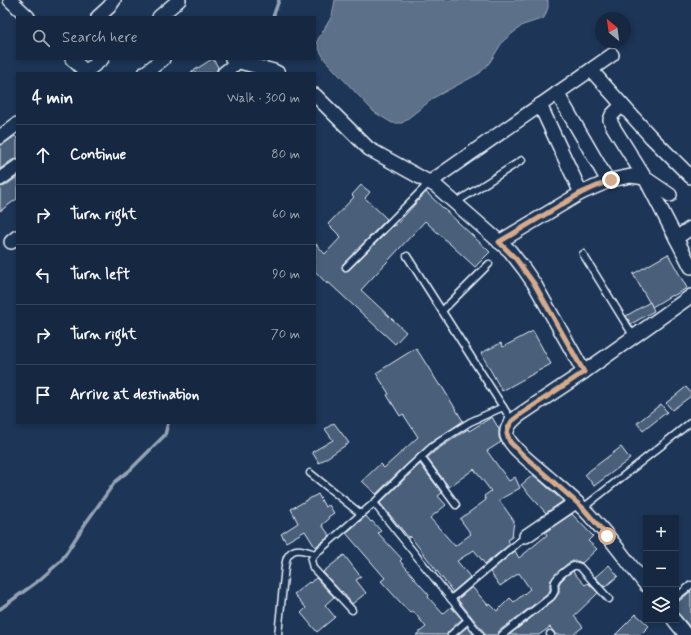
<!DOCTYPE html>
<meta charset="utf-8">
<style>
body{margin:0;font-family:Mynerve,sans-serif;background:#1f3048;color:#f1f3f6}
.controls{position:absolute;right:12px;bottom:12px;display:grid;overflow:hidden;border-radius:0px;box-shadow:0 2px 6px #0003}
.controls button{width:36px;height:36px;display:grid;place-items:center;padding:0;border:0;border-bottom:1px solid #35445a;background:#162841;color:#f1f3f6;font:20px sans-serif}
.compass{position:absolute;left:595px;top:12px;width:36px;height:36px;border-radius:50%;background:#162841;box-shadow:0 2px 6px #0003;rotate:331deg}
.stop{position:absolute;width:12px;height:12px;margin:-9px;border:3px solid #d6ab8b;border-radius:50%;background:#fff}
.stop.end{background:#d6ab8b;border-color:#fff;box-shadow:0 1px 4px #0008}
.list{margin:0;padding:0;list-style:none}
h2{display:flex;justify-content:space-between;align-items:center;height:52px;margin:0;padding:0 16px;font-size:17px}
h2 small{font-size:13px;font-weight:400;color:#9ea6b1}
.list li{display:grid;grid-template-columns:26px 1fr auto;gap:12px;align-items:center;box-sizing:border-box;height:60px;padding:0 16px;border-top:1px solid #35445a}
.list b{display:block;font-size:15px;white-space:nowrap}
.list em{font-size:13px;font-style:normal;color:#9ea6b1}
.icon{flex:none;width:22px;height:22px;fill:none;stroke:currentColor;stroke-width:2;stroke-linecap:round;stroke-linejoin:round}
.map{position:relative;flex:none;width:691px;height:635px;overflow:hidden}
.search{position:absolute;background:#162841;box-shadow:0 2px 6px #0003;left:16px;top:16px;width:300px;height:44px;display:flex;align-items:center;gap:10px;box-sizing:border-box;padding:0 14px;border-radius:0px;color:#9ea6b1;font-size:15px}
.panel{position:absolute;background:#162841;box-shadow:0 2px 6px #0003;left:16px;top:72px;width:300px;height:352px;border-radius:0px}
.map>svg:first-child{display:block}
.water{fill:#5d7089;stroke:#95a4b5}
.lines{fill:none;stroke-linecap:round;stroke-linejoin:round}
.stream{stroke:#95a4b5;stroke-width:3.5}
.building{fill:#495e7a;stroke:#e8f1f8}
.lane-casing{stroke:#e8f1f8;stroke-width:9}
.street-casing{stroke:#e8f1f8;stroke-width:16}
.lane{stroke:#1d3557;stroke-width:6}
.street{stroke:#1d3557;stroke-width:13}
.route{stroke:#d6ab8b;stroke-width:5}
</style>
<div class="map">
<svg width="691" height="635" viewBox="0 0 691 635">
<rect width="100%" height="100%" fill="#1d3557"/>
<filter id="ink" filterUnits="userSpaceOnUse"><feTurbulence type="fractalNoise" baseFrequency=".025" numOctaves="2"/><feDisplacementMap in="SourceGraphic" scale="8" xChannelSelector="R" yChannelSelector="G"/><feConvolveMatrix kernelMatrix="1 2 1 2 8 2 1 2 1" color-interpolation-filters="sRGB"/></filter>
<g filter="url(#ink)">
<polygon class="water" points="335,0 548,0 548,8 544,18 523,25 503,41 490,62 480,73 435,97 402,123 392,123 374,112 325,60 320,51 317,41 332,16"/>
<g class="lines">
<g class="stream">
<polyline points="273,17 279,0"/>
<polyline points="0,609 38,581 61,561 85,524 115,482 130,470 165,435 168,423"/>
</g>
</g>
<g class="building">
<polygon points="212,59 213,59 218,67 216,73 190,73"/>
<polygon points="15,136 17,138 17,159 12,160 0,169 0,145 5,143"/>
<polygon points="17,177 17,199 0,211 0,187 5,186"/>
<polygon points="361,185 370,192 365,198 387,219 343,264 342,268 344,271 349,270 394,225 395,226 426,192 490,252 475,267 425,221 361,290 406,332 395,344 328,282 327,284 315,271 315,243 325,254 341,237 328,224 354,197 352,195"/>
<polygon points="668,254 687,288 673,296 672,295 652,307 633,274"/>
<polygon points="650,302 654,311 631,324 626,316"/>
<polygon points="533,331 551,364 502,391 481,353 501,343 503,347"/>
<polygon points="416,348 440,386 441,385 463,421 429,444 404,467 376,494 362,481 380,464 384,468 418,437 403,414 400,416 387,395 389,394 376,373"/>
<polygon points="686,387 691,393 691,396 672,410 666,403"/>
<polygon points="661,404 667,412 643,431 637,423"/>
<polygon points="492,417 499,429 499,437 501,442 487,451 509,481 515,477 520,488 499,500 514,521 512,537 508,540 510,544 485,564 474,550 457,561 470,577 453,592 410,536 409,538 380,503 420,464 442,493 438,496 446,505 430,518 455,546 471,534 460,519 486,500 484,496 491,491 474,469 449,487 427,458 435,451 468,429 469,431"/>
<polygon points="334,423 349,443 319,463 312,452 333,440 325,429"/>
<polygon points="621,447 630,459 594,486 585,474"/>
<polygon points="533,475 538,479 563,501 546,513 521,485"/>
<polygon points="318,494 325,507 329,505 334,513 328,517 329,519 322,525 330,536 315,547 305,531 286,542 281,534 298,523 291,509"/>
<polygon points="572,514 593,536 588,541 597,549 582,563 577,561 573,561 567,564 559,571 551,580 550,584 550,590 548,594 499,631 498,635 484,635 484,632 458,600 458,599 472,587 488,605 490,604 497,611 510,598 514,602 530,589 519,573 500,586 490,572 515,551 519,558 547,535 545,532"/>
<polygon points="366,516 371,522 372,521 381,531 378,533 402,559 400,561 414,577 413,577 429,595 428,597 443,614 451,607 462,619 448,632 447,635 416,635 426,627 413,611 410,613 390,591 381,581 385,578 346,533"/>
<polygon points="344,555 361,577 356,580 366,593 352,604 342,591 341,592 323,572"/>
<polygon points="609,565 618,576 605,587 595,577"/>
<polygon points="575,570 573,572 585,585 588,583 598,593 574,616 583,627 572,635 556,635 550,627 539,635 509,635 554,600 559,593 559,584 561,581 567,575"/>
<polygon points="316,578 334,597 325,605 335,617 317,632 301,613 306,608 294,594 309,582 310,583"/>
<polygon points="691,591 691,628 676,611 676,602 679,601"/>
<polygon points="636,614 649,626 640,635 615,635"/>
<polygon points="467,627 474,635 458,635"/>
</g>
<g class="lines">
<defs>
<g id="lane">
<polyline points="455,203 522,160"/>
<polyline points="583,254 634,337"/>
<polyline points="407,256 503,407"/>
<polyline points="346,267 430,182"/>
<polyline points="442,311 489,264"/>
<polyline points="421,457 456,505"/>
<polyline points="310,473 361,514"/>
<polyline points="374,503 480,635"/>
<polyline points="583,508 691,422"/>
<polyline points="676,597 691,585"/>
<polyline points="451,599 526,536"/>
<polyline points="352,610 313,568 311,560 315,554 374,503 407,470 432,447 451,434 470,422 503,407 512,421"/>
<polyline points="550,634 551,635"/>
<path d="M278,635L285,566C286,563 286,558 288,556C294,545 306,551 315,554"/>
<polyline points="451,635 468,620"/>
<path d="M502,635L551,597C559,588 551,586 556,580C558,576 570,567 574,566C576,565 577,566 580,567L609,599"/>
</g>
<g id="street">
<polyline points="10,0 28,17"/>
<polyline points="98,17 109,7 114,0"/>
<polyline points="159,17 179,0"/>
<polyline points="72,59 86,72"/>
<polyline points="232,59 243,63 274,71 278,73"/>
<polyline points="591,70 650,136 691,177"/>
<polyline points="84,73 102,59"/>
<polyline points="145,73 163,59"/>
<polyline points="224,73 239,61"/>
<polyline points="557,93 608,181"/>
<polyline points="315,95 369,149 436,186 510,251 524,269 535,285 584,372"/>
<polyline points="540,105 581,193"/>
<polyline points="622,105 612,115 610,120 612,125 645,178 691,267"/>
<polyline points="0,137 17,124"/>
<polyline points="0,179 17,167"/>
<polyline points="430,182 612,55"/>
<polyline points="676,238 691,228"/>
<polyline points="11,242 17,237"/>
<polyline points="499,242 581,193 611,180 631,176 645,178 670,195"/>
<polyline points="526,536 570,506 575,501"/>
<path d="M646,585C628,563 612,539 592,518C579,503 563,490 548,477C538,468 511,448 507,436C505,426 514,419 521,414L584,372L691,296"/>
<polyline points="674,620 686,635"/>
</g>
</defs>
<use href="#lane" class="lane-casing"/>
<use href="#street" class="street-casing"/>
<use href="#lane" class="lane"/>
<use href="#street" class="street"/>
</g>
</g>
<g class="lines" filter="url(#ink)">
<polyline class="route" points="607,536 583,508 523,455 510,442 507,434 508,428 512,421 521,414 584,372 535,285 516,259 499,242 581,193 611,180"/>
</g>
</svg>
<div class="controls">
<button>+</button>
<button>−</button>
<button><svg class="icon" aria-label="layers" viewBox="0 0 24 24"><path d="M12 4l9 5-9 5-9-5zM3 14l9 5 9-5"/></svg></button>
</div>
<svg class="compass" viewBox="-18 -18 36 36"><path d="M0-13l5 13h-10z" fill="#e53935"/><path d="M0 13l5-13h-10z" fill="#9ea6b1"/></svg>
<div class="stop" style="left:607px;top:536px"></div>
<div class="stop end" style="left:611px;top:180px"></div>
<div class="search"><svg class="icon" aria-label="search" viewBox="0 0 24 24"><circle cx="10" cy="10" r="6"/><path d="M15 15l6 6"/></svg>Search here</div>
<section class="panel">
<h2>4 min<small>Walk · 300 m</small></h2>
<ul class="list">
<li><svg class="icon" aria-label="ahead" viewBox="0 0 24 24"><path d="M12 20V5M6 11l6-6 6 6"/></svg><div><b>Continue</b></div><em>80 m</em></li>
<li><svg class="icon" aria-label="right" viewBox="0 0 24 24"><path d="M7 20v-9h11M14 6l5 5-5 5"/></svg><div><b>Turn right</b></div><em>60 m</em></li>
<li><svg class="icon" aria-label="left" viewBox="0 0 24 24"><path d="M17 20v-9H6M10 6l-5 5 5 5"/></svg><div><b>Turn left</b></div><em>90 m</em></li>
<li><svg class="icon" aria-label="right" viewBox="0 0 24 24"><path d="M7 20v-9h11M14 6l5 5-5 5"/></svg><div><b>Turn right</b></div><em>70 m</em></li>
<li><svg class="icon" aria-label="arrive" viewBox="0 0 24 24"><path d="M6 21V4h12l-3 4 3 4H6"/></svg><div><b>Arrive at destination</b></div></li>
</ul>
</section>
</div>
